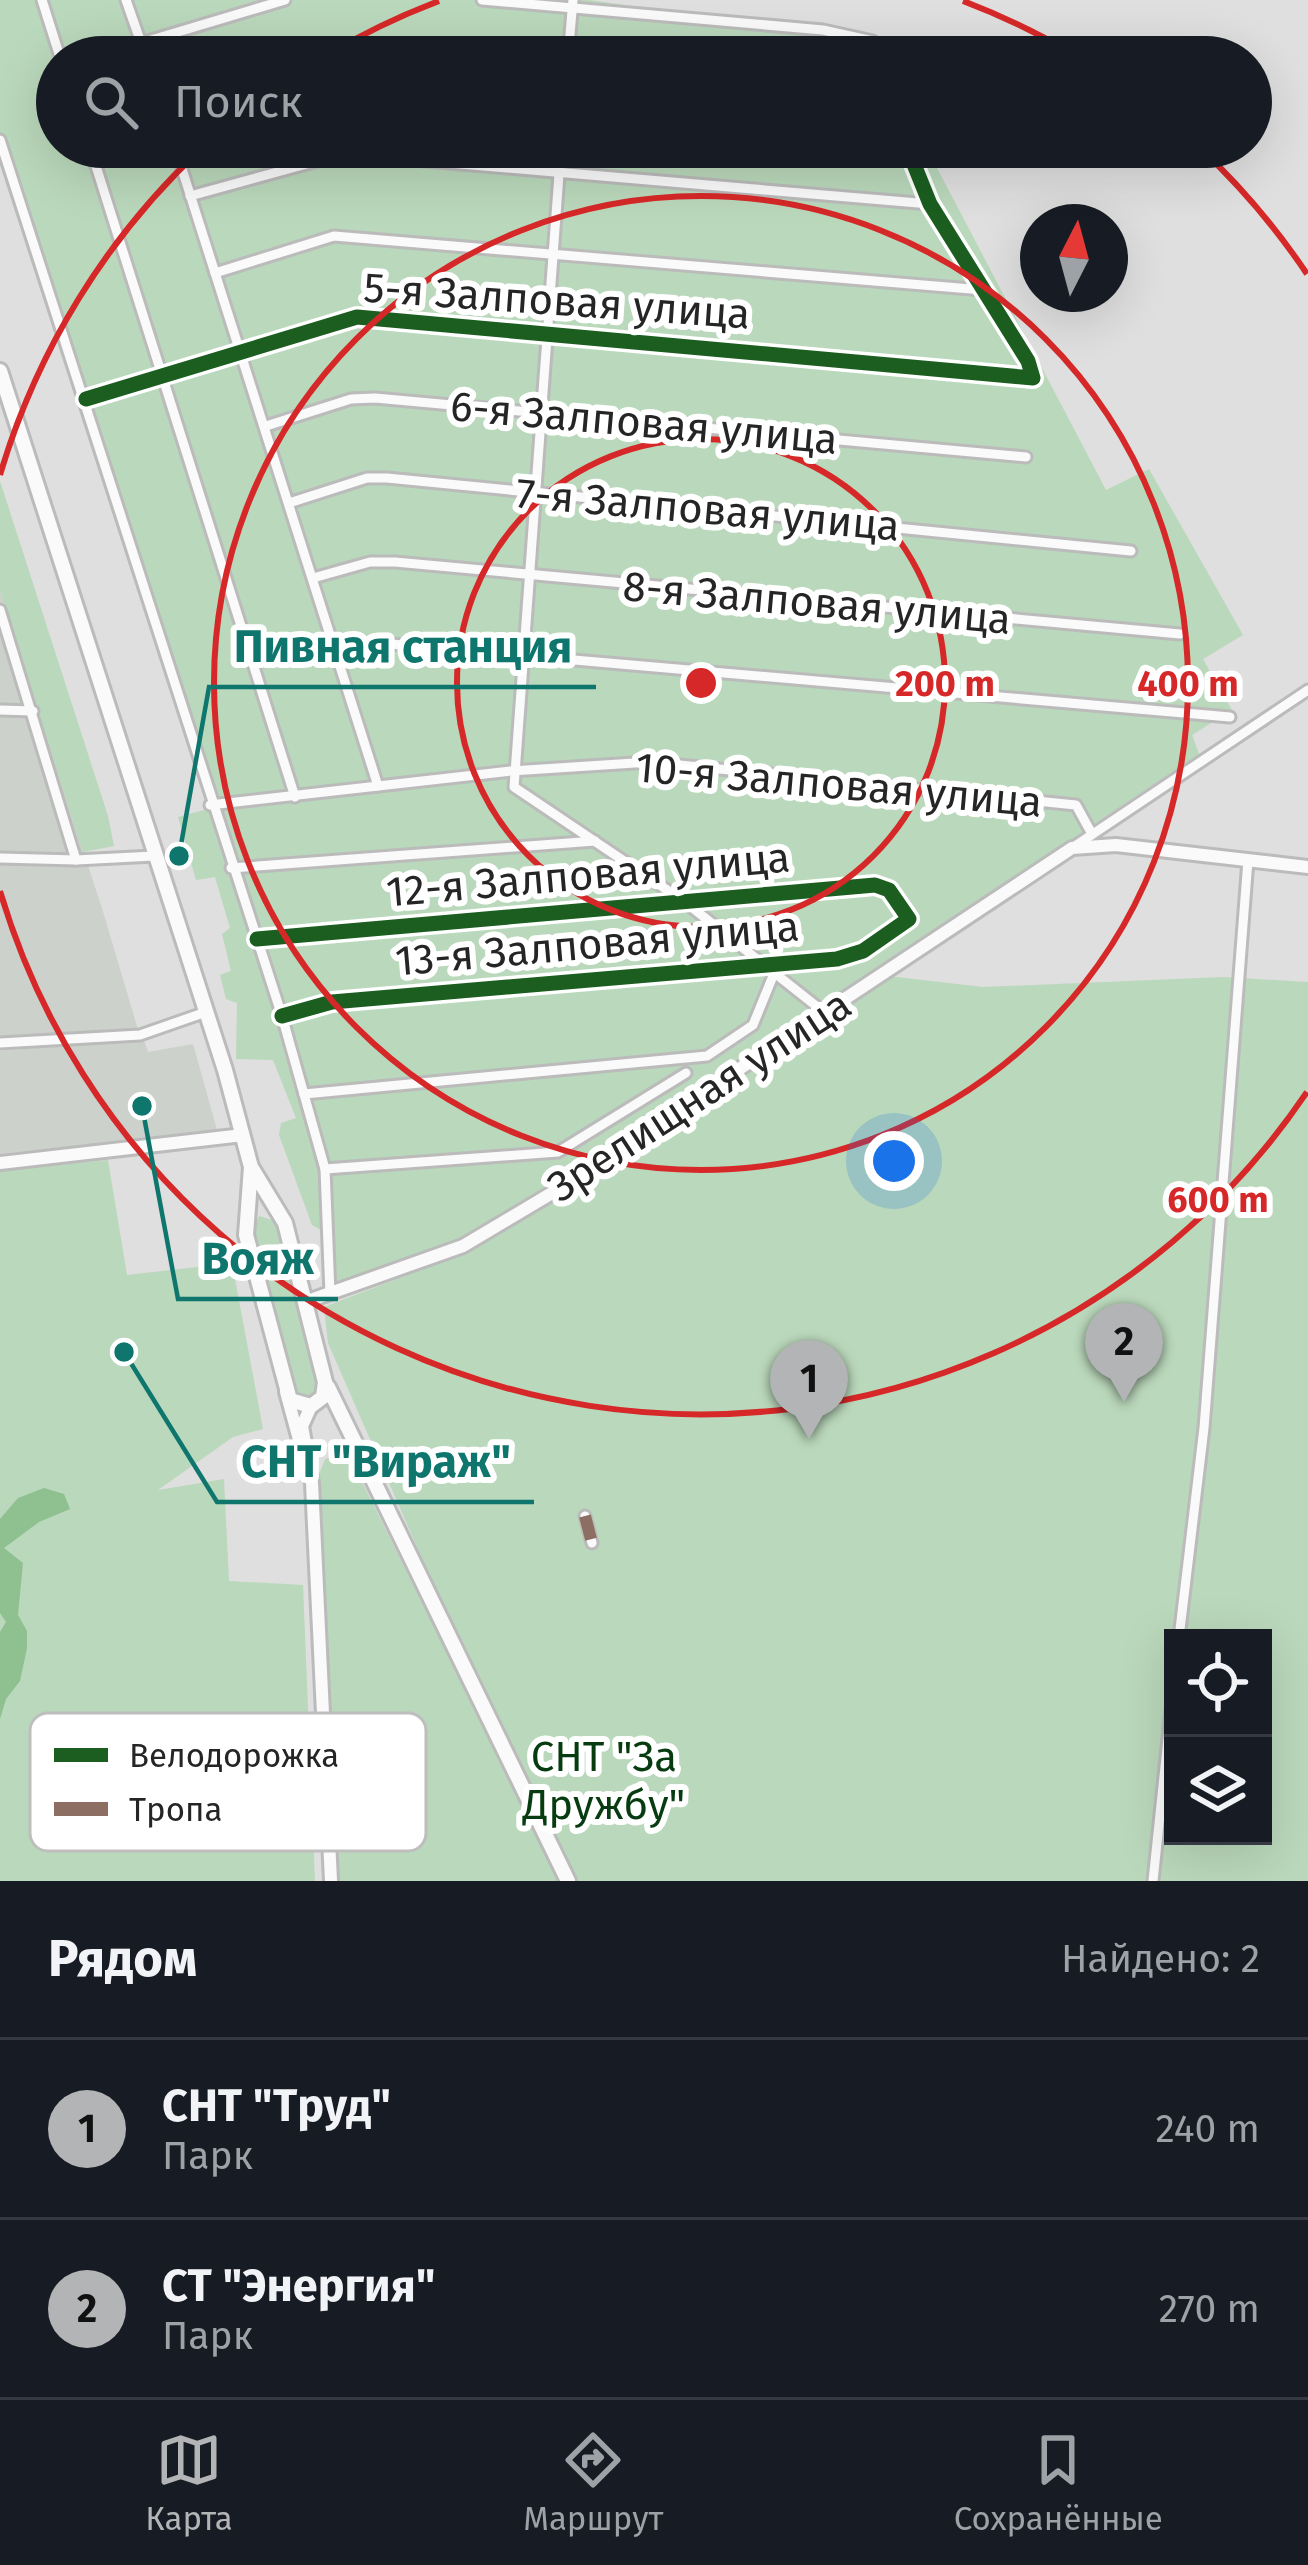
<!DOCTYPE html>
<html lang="ru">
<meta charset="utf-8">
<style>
body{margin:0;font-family:"Fira Sans",sans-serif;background:#20242c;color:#f1f3f6}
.controls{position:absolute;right:36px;bottom:36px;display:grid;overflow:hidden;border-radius:0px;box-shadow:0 12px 48px #0002}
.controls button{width:108px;height:108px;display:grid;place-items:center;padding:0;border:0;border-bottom:3px solid #363941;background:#171b24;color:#f1f3f6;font:60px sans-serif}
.compass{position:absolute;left:1020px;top:204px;width:108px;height:108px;border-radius:50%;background:#171b24;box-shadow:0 12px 48px #0002;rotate:6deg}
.you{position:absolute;left:894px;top:1161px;width:42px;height:42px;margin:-30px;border:9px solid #fff;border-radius:50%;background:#1a73e8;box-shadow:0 0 0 18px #1a73e833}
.badge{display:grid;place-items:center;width:78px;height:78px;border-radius:50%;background:#b2b4b5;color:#111;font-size:39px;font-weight:700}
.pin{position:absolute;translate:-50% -99px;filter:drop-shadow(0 3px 6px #0008)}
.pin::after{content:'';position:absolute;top:63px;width:42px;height:36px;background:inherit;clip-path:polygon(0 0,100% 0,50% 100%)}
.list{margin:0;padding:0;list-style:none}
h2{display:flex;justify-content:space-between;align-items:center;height:156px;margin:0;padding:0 48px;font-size:51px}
h2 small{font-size:39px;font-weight:400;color:#9ea1a6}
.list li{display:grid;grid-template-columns:78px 1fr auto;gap:36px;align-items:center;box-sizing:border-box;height:180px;padding:0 48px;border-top:3px solid #363941}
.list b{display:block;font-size:45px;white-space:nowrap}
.list p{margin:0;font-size:39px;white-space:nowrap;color:#9ea1a6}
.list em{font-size:39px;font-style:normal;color:#9ea1a6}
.icon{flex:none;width:66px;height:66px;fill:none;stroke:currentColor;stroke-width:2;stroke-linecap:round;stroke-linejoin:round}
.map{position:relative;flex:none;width:1308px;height:1881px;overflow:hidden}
.search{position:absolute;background:#171b24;box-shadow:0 12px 48px #0002;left:36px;right:36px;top:36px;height:132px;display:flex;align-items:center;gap:30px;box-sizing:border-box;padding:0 42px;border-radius:66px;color:#9ea1a6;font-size:45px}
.sheet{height:516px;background:#171b24}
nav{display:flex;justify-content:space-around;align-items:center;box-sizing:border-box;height:168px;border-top:3px solid #363941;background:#171b24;font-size:33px;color:#9ea1a6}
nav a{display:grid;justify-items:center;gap:6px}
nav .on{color:#b2b4b5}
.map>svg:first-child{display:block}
.built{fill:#ccd1cc}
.green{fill:#bad8bb;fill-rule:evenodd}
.water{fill:#8ec090}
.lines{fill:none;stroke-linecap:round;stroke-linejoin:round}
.street-casing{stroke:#babbba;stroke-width:15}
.secondary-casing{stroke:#babbba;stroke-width:18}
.primary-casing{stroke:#babbba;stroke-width:20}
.street{stroke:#fafafa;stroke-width:9}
.secondary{stroke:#fafafa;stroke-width:12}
.primary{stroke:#fafafa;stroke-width:14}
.quiet{stroke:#8d6e63;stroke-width:12;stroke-dasharray:24 12;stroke-linecap:butt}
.cycleway-casing{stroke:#fff;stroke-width:22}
.cycleway{stroke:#1b5e20;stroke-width:15}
.ring{fill:none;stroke:#d62828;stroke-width:6}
.labels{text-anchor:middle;stroke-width:12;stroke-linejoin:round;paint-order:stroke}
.street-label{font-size:42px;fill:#242524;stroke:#fff}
.park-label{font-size:42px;fill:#063c10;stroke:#fff}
.key{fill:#fff;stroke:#bdbebd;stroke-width:3}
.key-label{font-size:33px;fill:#242524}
.centre{fill:#d62828;stroke:#fff;stroke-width:6}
.ring-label{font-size:36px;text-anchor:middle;font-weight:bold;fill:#d62828;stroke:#fff;stroke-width:12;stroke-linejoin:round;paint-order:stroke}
.leader{fill:none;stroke:#0f766e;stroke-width:4.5}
.callout-dot{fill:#0f766e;stroke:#fff;stroke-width:4.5}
.callout-label{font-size:45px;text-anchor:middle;font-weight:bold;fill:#0f766e;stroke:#fff;stroke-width:12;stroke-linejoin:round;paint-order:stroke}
</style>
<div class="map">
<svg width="1308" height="1881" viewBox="0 0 1308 1881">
<rect width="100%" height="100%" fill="#dedfde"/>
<g class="built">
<polygon points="0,591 104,915 139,1033 0,1042"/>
<polygon points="144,1040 148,1052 193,1044 217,1130 0,1154 0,1051"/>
</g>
<g class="green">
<polygon points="0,0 590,0 871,41 879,57 57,57 57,147 926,147 1106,490 1149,469 1243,635 1203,659 1232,710 1192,735 1199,754 571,1176 450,1249 328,1291 324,1224 323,1231 312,1225 279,1135 281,1123 296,1118 273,1060 236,1059 237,1003 226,999 220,975 231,971 222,934 230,928 215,877 196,880 178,817 208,809 0,165"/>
<polygon points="0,481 108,816 114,846 83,852 0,591"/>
<path d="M888,976L983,987L1223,977L1308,982V1881H574L458,1641L328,1343L324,1307L451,1258L496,1234ZM1173,1638H1263V1836H1173Z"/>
<polygon points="108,1160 127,1275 232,1263 263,1429 233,1437 158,1490 224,1479 229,1581 303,1585 315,1881 0,1881 0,1171"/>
<polygon points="259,1216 279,1222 321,1384 312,1400 295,1398 251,1233"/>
<polygon points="347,1452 561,1881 332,1881 318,1477 325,1459"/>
</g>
<polygon class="water" points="44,1488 64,1494 70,1509 39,1522 4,1548 23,1563 18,1615 27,1631 27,1648 20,1681 6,1699 0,1719 0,1632 6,1622 0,1613 0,1519 18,1498"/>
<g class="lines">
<defs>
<g id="street">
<polyline points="42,0 60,57"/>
<polyline points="126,0 146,57"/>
<polyline points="482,0 823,30 873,41 881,57"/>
<polyline points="141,43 285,0"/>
<polyline points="568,57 573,0"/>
<polyline points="0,140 282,1016 325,1169 330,1294"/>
<polyline points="90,147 295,797"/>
<polyline points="175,147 378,786"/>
<polyline points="561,147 514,787 685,902 825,1013"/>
<polyline points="190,196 343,154 930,204"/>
<polyline points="215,273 334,236 983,290"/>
<polyline points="86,399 357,317 1033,378 1028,361 930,204 907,147"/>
<polyline points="266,426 351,399 375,398 1026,457"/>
<polyline points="289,503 367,478 387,478 1131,551"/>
<polyline points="313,578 370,562 395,562 1180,634"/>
<polyline points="0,610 76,860 154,856"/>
<polyline points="337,656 391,644 1230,717"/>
<polyline points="0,710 33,711"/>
<polyline points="210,805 511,771 650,762 1076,805 1092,834"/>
<polyline points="1072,848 1308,690"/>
<polyline points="0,858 76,860"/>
<polyline points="231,868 595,841"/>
<polyline points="257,939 875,885 889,890 909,919 863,951 837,959 332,1002 282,1016"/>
<polyline points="0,1043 140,1035 206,1012"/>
<polyline points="304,1094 707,1056 753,1025 775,971"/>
<polyline points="325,1169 558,1152 686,1073"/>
<polyline points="585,1516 592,1543"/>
<polyline points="1179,1638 1204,1428 1248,860"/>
<polyline points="1153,1881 1173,1691"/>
</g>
<g id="secondary">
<polyline points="0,1163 243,1135"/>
<polyline points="305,1302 463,1246 557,1190 1072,848 1116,845 1308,867"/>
<polyline points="286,1392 301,1447"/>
<polyline points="311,1406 302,1426 312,1483 331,1881"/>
</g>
<g id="primary">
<polyline points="0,371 225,1070 251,1167 285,1223 325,1382 323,1397 311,1406 290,1400 246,1235 251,1167"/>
<polyline points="328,1387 568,1881"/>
</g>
</defs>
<use href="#street" class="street-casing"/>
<use href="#secondary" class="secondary-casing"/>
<use href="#primary" class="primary-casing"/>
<use href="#street" class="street"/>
<use href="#secondary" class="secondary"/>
<use href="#primary" class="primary"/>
<polyline class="quiet" points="585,1516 592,1543"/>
<defs>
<g id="cycleway">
<polyline points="86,399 357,317 1033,378 1028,361 930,204 907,147"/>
<polyline points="257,939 875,885 889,890 909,919 863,951 837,959 332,1002 282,1016"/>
</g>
</defs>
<use href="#cycleway" class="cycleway-casing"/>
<use href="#cycleway" class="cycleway"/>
</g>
<g class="ring">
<circle cx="701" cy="683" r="244"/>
<circle cx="701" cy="683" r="487"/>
<path d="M1307 1092A731 731 0 0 1 0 891M0 475A731 731 0 0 1 202 148M325 56A731 731 0 0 1 439 1M963 1A731 731 0 0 1 1077 56M1200 148A731 731 0 0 1 1307 274"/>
</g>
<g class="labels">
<g class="street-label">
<text transform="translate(557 300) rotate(4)" y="15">5-я Залповая улица</text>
<text transform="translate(644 422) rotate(5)" y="15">6-я Залповая улица</text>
<text transform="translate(708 509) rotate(5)" y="15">7-я Залповая улица</text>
<text transform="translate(817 602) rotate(5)" y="15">8-я Залповая улица</text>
<text transform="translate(839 784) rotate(5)" y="15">10-я Залповая улица</text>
<text transform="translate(588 874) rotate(-5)" y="15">12-я Залповая улица</text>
<text transform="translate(597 943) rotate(-5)" y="15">13-я Залповая улица</text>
<text transform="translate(699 1095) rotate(-33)" y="15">Зрелищная улица</text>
</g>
<g class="park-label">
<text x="604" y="1771">СНТ "За<tspan x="604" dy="48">Дружбу"</tspan></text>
</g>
</g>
<rect x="30" y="1713" width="396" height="138" rx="18" class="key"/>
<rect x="54" y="1748" width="54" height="14" fill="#1b5e20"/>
<rect x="54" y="1802" width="54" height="14" fill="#8d6e63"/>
<g class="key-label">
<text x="129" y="1767">Велодорожка</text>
<text x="129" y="1821">Тропа</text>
</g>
<circle cx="701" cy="683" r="18" class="centre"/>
<g class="ring-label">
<text x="945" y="696">200 m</text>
<text x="1188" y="696">400 m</text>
<text x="1218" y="1212">600 m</text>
</g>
<path class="leader" d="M179 856L209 687H596M142 1106L178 1299H338M124 1352L217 1502H534"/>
<g class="callout-dot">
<circle cx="179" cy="856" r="12"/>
<circle cx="142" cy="1106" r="12"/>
<circle cx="124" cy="1352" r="12"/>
</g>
<g class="callout-label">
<text x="403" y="662">Пивная станция</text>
<text x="258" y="1274">Вояж</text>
<text x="376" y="1477">СНТ "Вираж"</text>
</g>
</svg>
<div class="controls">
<button><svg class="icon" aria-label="locate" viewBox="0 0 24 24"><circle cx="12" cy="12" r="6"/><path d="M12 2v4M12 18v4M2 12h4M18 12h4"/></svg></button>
<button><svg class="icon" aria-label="layers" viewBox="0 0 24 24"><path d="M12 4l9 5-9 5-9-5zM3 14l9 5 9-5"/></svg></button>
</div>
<svg class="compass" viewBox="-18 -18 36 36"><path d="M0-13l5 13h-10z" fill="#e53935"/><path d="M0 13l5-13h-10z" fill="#9ea1a6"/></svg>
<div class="you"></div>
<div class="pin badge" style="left:809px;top:1439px">1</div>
<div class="pin badge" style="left:1124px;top:1402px">2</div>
<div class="search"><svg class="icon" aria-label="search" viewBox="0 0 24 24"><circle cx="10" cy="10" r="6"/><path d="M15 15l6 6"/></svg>Поиск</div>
</div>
<section class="sheet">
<h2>Рядом<small>Найдено: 2</small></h2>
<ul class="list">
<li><span class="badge">1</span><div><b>СНТ &quot;Труд&quot;</b><p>Парк</p></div><em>240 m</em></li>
<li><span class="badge">2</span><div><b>СТ &quot;Энергия&quot;</b><p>Парк</p></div><em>270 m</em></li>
</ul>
</section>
<nav>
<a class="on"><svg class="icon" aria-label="map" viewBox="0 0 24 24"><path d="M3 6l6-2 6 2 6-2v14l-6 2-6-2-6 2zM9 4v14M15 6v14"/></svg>Карта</a>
<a><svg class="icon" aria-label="directions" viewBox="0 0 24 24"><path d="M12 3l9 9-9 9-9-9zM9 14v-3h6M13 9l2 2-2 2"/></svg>Маршрут</a>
<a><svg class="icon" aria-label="saved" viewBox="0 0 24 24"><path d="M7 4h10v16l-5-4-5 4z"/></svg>Сохранённые</a>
</nav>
